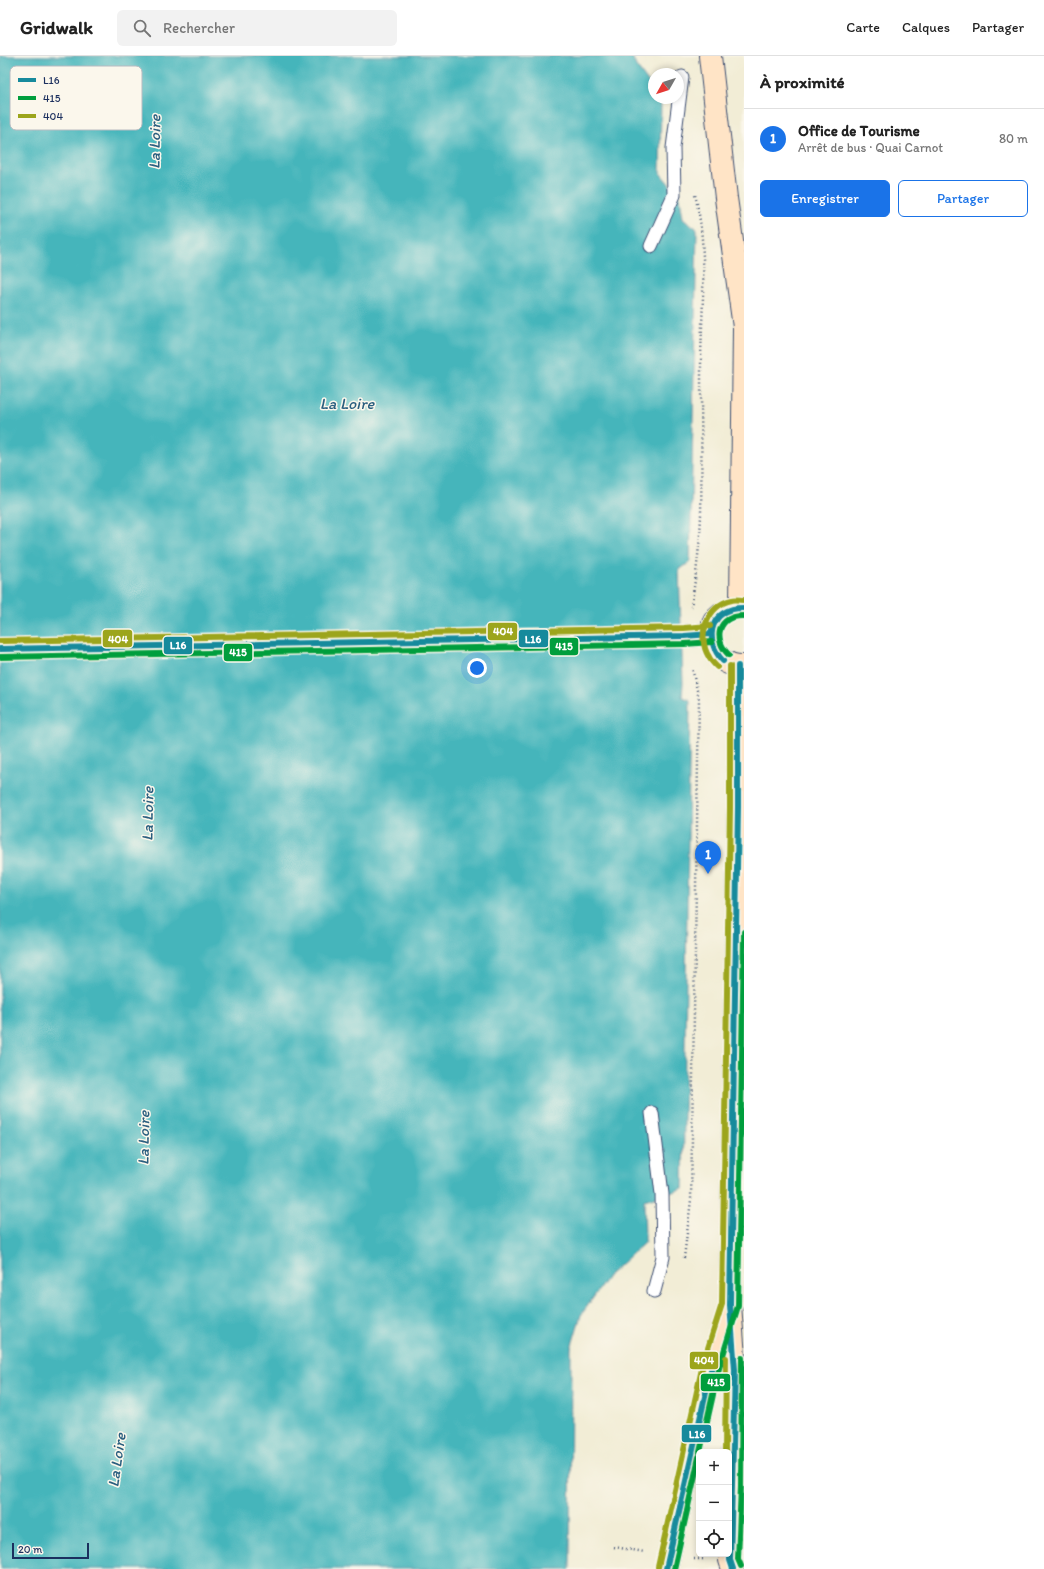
<!DOCTYPE html>
<html lang="fr">
<meta charset="utf-8">
<style>
body{margin:0;font-family:Itim,sans-serif;background:#f2f2f2;color:#222}
.controls{position:absolute;right:12px;bottom:12px;display:grid;overflow:hidden;border-radius:6px;box-shadow:0 2px 6px #0003}
.controls button{width:36px;height:36px;display:grid;place-items:center;padding:0;border:0;border-bottom:1px solid #e0e0e0;background:#fff;color:#222;font:20px sans-serif}
.compass{position:absolute;left:648px;top:12px;width:36px;height:36px;border-radius:50%;background:#fff;box-shadow:0 2px 6px #0003;rotate:231deg}
.scale{position:absolute;left:12px;bottom:10px;width:77px;box-sizing:border-box;padding-left:4px;border:2px solid #1b2f5e;border-top:0;font-size:11px;line-height:14px;white-space:nowrap;color:#1b2f5e;-webkit-text-stroke:3px #fbf7ec;paint-order:stroke}
.you{position:absolute;left:477px;top:612px;width:14px;height:14px;margin:-10px;border:3px solid #fff;border-radius:50%;background:#1a73e8;box-shadow:0 0 0 6px #1a73e833}
.badge{display:grid;place-items:center;width:26px;height:26px;border-radius:50%;background:#1a73e8;color:#fff;font-size:13px;font-weight:700}
.pin{position:absolute;translate:-50% -33px;filter:drop-shadow(0 1px 2px #0008)}
.pin::after{content:'';position:absolute;top:21px;width:14px;height:12px;background:inherit;clip-path:polygon(0 0,100% 0,50% 100%)}
.list{margin:0;padding:0;list-style:none}
h2{display:flex;justify-content:space-between;align-items:center;height:52px;margin:0;padding:0 16px;font-size:17px}
h2 small{font-size:13px;font-weight:400;color:#767676}
.list li{display:grid;grid-template-columns:26px 1fr auto;gap:12px;align-items:center;box-sizing:border-box;height:60px;padding:0 16px;border-top:1px solid #e0e0e0}
.list b{display:block;font-size:15px;white-space:nowrap}
.list p{margin:0;font-size:13px;white-space:nowrap;color:#767676}
.list em{font-size:13px;font-style:normal;color:#767676}
.actions{display:flex;gap:8px;padding:12px 16px}
.actions a{flex:1;padding:9px 0;border:1px solid #1a73e8;border-radius:6px;text-align:center;font-size:14px;color:#1a73e8}
.actions .main{background:#1a73e8;color:#fff}
.icon{flex:none;width:22px;height:22px;fill:none;stroke:currentColor;stroke-width:2;stroke-linecap:round;stroke-linejoin:round}
.map{position:relative;flex:none;width:744px;height:1513px;overflow:hidden}
header{display:flex;align-items:center;gap:24px;box-sizing:border-box;height:56px;padding:0 20px;background:#fff;border-bottom:1px solid #e0e0e0}
header strong{font-size:19px}
nav{display:flex;gap:22px;margin-inline-start:auto;font-size:14px}
.search{width:280px;height:36px;background:#f2f2f2;display:flex;align-items:center;gap:10px;box-sizing:border-box;padding:0 14px;border-radius:6px;color:#767676;font-size:15px}
main{display:flex}
aside{flex:1;background:#fff}
.map>svg:first-child{display:block}
.water{fill:#45b5bb;stroke:#30728c}
.lines{fill:none;stroke-linecap:round;stroke-linejoin:round}
.service-casing{stroke:#3b4c70;stroke-width:15}
.secondary-casing{stroke:#3b4c70;stroke-width:24}
.path{stroke:#3b4c70;stroke-width:2.5;stroke-dasharray:1 3;stroke-linecap:butt}
.service{stroke:#fff;stroke-width:13}
.secondary{stroke:#ffe4c6;stroke-width:22}
.bus-1-casing{stroke:#fbf7ec;stroke-width:9}
.bus-2-casing{stroke:#fbf7ec;stroke-width:9}
.bus-3-casing{stroke:#fbf7ec;stroke-width:9}
.bus-1{stroke:#168a9c;stroke-width:6}
.bus-2{stroke:#009e3d;stroke-width:6}
.bus-3{stroke:#9ca51c;stroke-width:6}
.labels{text-anchor:middle;stroke-width:3;stroke-linejoin:round;paint-order:stroke}
.water-label{font-size:16px;font-style:italic;fill:#2a5e7f;stroke:#fbf7ec}
.key{fill:#fbf7ec;stroke:#b8bbc1;stroke-width:1}
.key-label{font-size:11px;fill:#1b2f5e}
.line-badge{stroke:#fbf7ec;stroke-width:1.5}
.badge-label{font-size:11px;text-anchor:middle;font-weight:bold;fill:#fff}
</style>
<header>
<strong>Gridwalk</strong>
<div class="search"><svg class="icon" aria-label="search" viewBox="0 0 24 24"><circle cx="10" cy="10" r="6"/><path d="M15 15l6 6"/></svg>Rechercher</div>
<nav><a>Carte</a><a>Calques</a><a>Partager</a></nav>
</header>
<main>
<div class="map">
<svg width="744" height="1513" viewBox="0 0 744 1513">
<rect width="100%" height="100%" fill="#fbf7ec"/>
<filter id="ink" filterUnits="userSpaceOnUse"><feTurbulence type="fractalNoise" baseFrequency=".025" numOctaves="2"/><feDisplacementMap in="SourceGraphic" scale="8" xChannelSelector="R" yChannelSelector="G"/><feConvolveMatrix kernelMatrix="1 2 1 2 8 2 1 2 1" color-interpolation-filters="sRGB"/></filter>
<filter id="wash" filterUnits="userSpaceOnUse"><feTurbulence type="fractalNoise" baseFrequency=".012" numOctaves="4" result="noise"/><feDisplacementMap in="SourceGraphic" scale="16" xChannelSelector="R" yChannelSelector="G"/><feGaussianBlur stdDeviation="0.9" result="paint"/><feColorMatrix in="noise" values="0 0 0 0 0 0 0 0 0 0 0 0 0 0 0 0 0 1.4 0 .05"/><feComposite in="paint" operator="in"/></filter>
<g filter="url(#wash)">
<rect width="100%" height="100%" fill="#f2edd6"/>
<polygon class="water" points="0,0 632,0 636,10 654,34 654,42 661,42 660,117 680,141 683,162 697,173 690,506 679,514 683,627 682,641 690,644 683,1133 644,1144 645,1186 609,1219 581,1259 571,1292 570,1513 0,1513"/>
</g>
<g filter="url(#ink)">
<g class="lines">
<defs>
<g id="service">
<polyline points="651,190 674,139 673,92 682,21"/>
<polyline points="652,1057 662,1138 663,1201 654,1235"/>
</g>
<g id="secondary">
<polyline points="710,0 726,142 744,271 741,551"/>
<path d="M744,552C740,551 736,552 732,553C698,560 707,612 744,610"/>
<polyline points="0,593 684,580 711,578"/>
<polyline points="666,1513 711,1310 727,1260"/>
<polyline points="733,1513 730,1504 735,1314 730,1249 738,751 739,644 738,610"/>
</g>
</defs>
<use href="#service" class="service-casing"/>
<use href="#secondary" class="secondary-casing"/>
<g class="path">
<path d="M691,551C696,520 700,489 701,458C702,409 701,360 701,312C701,256 709,194 695,139"/>
<polyline points="684,1202 691,1144 699,643 692,612"/>
<polyline points="614,1491 645,1496"/>
<polyline points="694,1503 706,1503"/>
</g>
<use href="#service" class="service"/>
<use href="#secondary" class="secondary"/>
<defs>
<g id="bus-1">
<polyline points="0,593 684,580 711,578"/>
<path d="M723,605C702,583 711,551 744,552"/>
<polyline points="666,1513 714,1301"/>
<polyline points="733,1513 730,1504 735,1314 730,1249 738,751 738,610"/>
</g>
<g id="bus-2">
<path d="M729,599C712,583 718,559 744,560"/>
<polyline points="0,601 684,588 712,586"/>
<polyline points="700,1396 719,1312 738,1250 744,876"/>
<polyline points="741,1510 738,1503 741,1430 742,1302"/>
<polyline points="674,1513 699,1401"/>
</g>
<g id="bus-3">
<polyline points="0,585 684,572 710,570"/>
<path d="M717,611C714,608 711,605 709,601C696,581 707,549 732,544C735,543 740,544 744,544"/>
<polyline points="725,1396 726,1302"/>
<polyline points="658,1511 703,1308 722,1248 730,751 730,610"/>
</g>
</defs>
<use href="#bus-1" class="bus-1-casing"/>
<use href="#bus-2" class="bus-2-casing"/>
<use href="#bus-3" class="bus-3-casing"/>
<use href="#bus-1" class="bus-1"/>
<use href="#bus-2" class="bus-2"/>
<use href="#bus-3" class="bus-3"/>
</g>
</g>
<g class="labels">
<g class="water-label">
<text transform="translate(154 86) rotate(-89)" y="6">La Loire</text>
<text x="347" y="353">La Loire</text>
<text transform="translate(147 758) rotate(-89)" y="6">La Loire</text>
<text transform="translate(143 1082) rotate(-89)" y="6">La Loire</text>
<text transform="translate(116 1404) rotate(-82)" y="6">La Loire</text>
</g>
</g>
<rect x="10" y="10" width="132" height="64" rx="6" class="key"/>
<rect x="18" y="22" width="18" height="4" fill="#168a9c"/>
<rect x="18" y="40" width="18" height="4" fill="#009e3d"/>
<rect x="18" y="58" width="18" height="4" fill="#9ca51c"/>
<g class="key-label">
<text x="43" y="28">L16</text>
<text x="43" y="46">415</text>
<text x="43" y="64">404</text>
</g>
<g class="line-badge">
<rect x="487" y="566" width="31" height="19" rx="4" fill="#9ca51c"/>
<rect x="102" y="573" width="31" height="19" rx="4" fill="#9ca51c"/>
<rect x="518" y="573" width="31" height="19" rx="4" fill="#168a9c"/>
<rect x="163" y="580" width="30" height="19" rx="4" fill="#168a9c"/>
<rect x="549" y="581" width="30" height="19" rx="4" fill="#009e3d"/>
<rect x="223" y="587" width="30" height="19" rx="4" fill="#009e3d"/>
<rect x="689" y="1295" width="30" height="19" rx="4" fill="#9ca51c"/>
<rect x="700" y="1317" width="31" height="19" rx="4" fill="#009e3d"/>
<rect x="681" y="1368" width="31" height="19" rx="4" fill="#168a9c"/>
</g>
<g class="badge-label">
<text x="503" y="579">404</text>
<text x="118" y="587">404</text>
<text x="533" y="587">L16</text>
<text x="178" y="593">L16</text>
<text x="564" y="594">415</text>
<text x="238" y="600">415</text>
<text x="704" y="1308">404</text>
<text x="716" y="1330">415</text>
<text x="697" y="1382">L16</text>
</g>
</svg>
<div class="controls">
<button>+</button>
<button>−</button>
<button><svg class="icon" aria-label="locate" viewBox="0 0 24 24"><circle cx="12" cy="12" r="6"/><path d="M12 2v4M12 18v4M2 12h4M18 12h4"/></svg></button>
</div>
<svg class="compass" viewBox="-18 -18 36 36"><path d="M0-13l5 13h-10z" fill="#e53935"/><path d="M0 13l5-13h-10z" fill="#767676"/></svg>
<div class="scale">20 m</div>
<div class="you"></div>
<div class="pin badge" style="left:708px;top:818px">1</div>
</div>
<aside>
<h2>À proximité<small></small></h2>
<ul class="list">
<li><span class="badge">1</span><div><b>Office de Tourisme</b><p>Arrêt de bus · Quai Carnot</p></div><em>80 m</em></li>
</ul>
<div class="actions"><a class="main">Enregistrer</a><a>Partager</a></div>
</aside>
</main>
